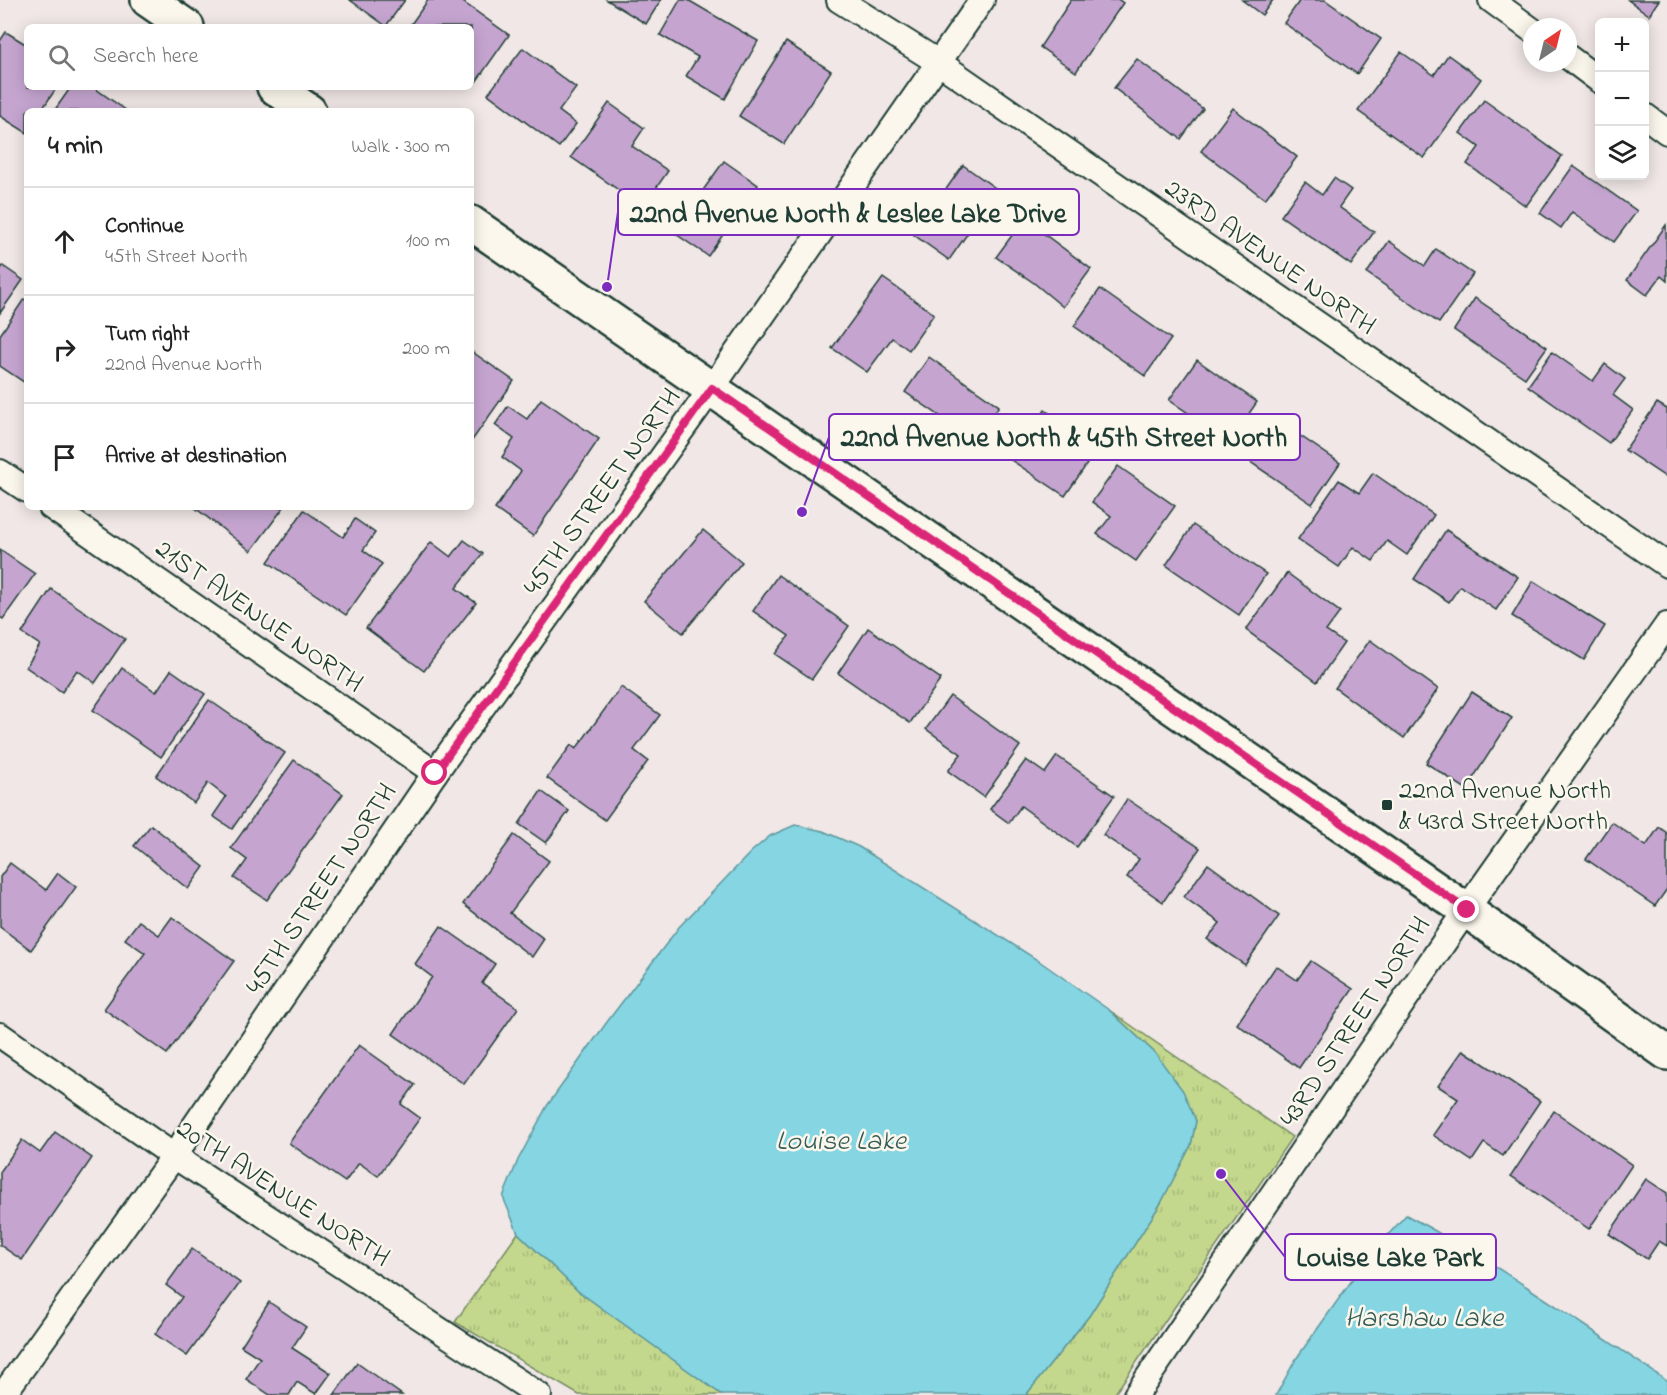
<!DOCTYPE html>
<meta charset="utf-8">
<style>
body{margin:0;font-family:"Indie Flower",sans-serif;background:#f2f2f2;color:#222}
.controls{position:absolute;right:18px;top:18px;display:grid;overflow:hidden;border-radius:9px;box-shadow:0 3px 15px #0003}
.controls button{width:54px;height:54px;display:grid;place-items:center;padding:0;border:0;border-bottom:2px solid #e0e0e0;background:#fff;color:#222;font:30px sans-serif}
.compass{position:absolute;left:1523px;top:18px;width:54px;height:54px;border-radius:50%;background:#fff;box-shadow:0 3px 15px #0003;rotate:35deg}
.stop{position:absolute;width:18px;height:18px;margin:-14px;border:4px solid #db2777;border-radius:50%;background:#fff}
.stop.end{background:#db2777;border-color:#fff;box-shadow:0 2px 6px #0008}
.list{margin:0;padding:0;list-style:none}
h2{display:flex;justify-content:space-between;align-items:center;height:78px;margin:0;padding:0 24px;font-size:26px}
h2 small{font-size:20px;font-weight:400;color:#767676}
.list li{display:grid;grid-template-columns:39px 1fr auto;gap:18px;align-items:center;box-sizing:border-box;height:108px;padding:0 24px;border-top:2px solid #e0e0e0}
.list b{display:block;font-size:22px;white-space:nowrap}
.list p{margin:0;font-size:20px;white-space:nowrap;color:#767676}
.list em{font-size:20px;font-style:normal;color:#767676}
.icon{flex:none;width:33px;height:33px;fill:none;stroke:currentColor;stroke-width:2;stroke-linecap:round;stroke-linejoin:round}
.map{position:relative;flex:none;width:1667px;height:1395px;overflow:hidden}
.search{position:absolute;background:#fff;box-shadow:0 3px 15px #0003;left:24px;top:24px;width:450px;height:66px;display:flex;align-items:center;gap:15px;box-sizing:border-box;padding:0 21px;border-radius:9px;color:#767676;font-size:22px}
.panel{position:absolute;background:#fff;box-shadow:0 3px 15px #0003;left:24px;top:108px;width:450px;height:402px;border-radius:9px}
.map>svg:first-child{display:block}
.park{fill:url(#park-tufts);stroke:#728a60;stroke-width:1.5}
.water{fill:#86d5e3;stroke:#5d989d;stroke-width:1.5}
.building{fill:#c5a5d0;stroke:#1f3d34;stroke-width:1.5}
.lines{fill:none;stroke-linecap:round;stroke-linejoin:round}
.street-casing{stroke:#1f3d34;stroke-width:28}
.secondary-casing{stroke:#1f3d34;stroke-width:38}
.street{stroke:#fbf7ec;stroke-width:24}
.secondary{stroke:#fbf7ec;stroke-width:33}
.route{stroke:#db2777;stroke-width:8}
.poi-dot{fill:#1f3d34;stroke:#fbf7ec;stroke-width:2}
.labels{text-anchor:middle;stroke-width:5;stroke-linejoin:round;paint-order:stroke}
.street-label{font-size:27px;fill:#1f3d34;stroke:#fbf7ec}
.poi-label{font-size:27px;fill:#1f3d34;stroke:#fbf7ec;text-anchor:start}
.water-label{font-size:28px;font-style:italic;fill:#345b57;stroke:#fbf7ec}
.leader{fill:none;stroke:#7b2cbf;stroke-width:2}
.callout-dot{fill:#7b2cbf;stroke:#fbf7ec;stroke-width:2}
.callout{fill:#fbf7ec;stroke:#7b2cbf;stroke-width:2}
.callout-label{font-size:28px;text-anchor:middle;font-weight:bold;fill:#1f3d34}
</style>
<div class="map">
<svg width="1667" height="1395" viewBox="0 0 1667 1395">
<defs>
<pattern id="park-tufts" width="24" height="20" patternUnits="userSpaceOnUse" patternTransform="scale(1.5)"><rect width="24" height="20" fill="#c4d88d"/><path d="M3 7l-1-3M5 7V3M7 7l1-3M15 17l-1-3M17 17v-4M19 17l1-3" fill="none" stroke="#a8ba7a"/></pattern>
</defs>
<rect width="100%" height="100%" fill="#f0e7e6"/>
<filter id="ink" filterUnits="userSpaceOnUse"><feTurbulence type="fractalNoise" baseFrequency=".0167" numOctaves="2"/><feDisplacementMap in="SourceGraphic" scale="12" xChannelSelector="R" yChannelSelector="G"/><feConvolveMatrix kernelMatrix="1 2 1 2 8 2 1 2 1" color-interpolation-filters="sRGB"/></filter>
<g filter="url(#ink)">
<g class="park">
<polygon points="1109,1010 1292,1137 1114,1395 1026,1395 1089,1316 1161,1203 1191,1145 1196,1121 1155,1053"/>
<polygon points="518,1233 578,1291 722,1395 579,1395 455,1322"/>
</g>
<g class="water">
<polygon points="795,825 823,831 859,847 1039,961 1109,1010 1155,1053 1183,1091 1196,1121 1191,1145 1161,1203 1089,1316 1026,1395 722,1395 578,1291 518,1233 503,1197 518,1160 547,1106 607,1022 679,927 751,852 770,836"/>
<path d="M1406,1215C1497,1263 1582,1324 1667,1381V1395H1276L1296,1359L1370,1255Z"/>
</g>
<g class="building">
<polygon points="350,0 405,0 386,26"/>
<polygon points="428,0 460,0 509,35 476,82 471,78 471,27 409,27"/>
<polygon points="607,0 661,0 646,24"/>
<polygon points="680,0 688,0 758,41 725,99 686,76 698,57 660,35"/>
<polygon points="1071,0 1119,0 1123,3 1076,72 1040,47"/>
<polygon points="1242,0 1273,0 1262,15"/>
<polygon points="1300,0 1325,0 1381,39 1357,74 1284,23"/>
<polygon points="1628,0 1659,0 1649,15"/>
<polygon points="6,32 27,45 27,87 57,87 41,111 27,111 27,133 0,116 0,41"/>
<polygon points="786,42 831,71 784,144 739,116"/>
<polygon points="523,48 576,88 559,111 576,124 559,147 488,94"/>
<polygon points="1401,52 1434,75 1448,55 1481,79 1424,158 1358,111"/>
<polygon points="1137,59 1203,109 1181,139 1114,88"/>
<polygon points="71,87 93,87 127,111 54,111"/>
<polygon points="1484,100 1562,156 1526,206 1467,164 1479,147 1460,133"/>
<polygon points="609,103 644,128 632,146 668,171 643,207 571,157"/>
<polygon points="1233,108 1297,157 1265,199 1201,151"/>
<polygon points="724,161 758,185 708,256 673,232"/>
<polygon points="963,165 998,190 949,260 914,235"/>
<polygon points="1573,166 1637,211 1614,242 1572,212 1561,228 1540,213"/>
<polygon points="1334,178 1351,190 1339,207 1374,232 1351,265 1281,216 1305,182 1322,195"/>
<polygon points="1024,219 1091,269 1063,307 1034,283 996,257"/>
<polygon points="1666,225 1667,281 1661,276 1647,295 1627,280"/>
<polygon points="1389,241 1425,266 1436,249 1473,274 1439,323 1367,273"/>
<polygon points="3,266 23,280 0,313 0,270"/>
<polygon points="883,278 934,314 909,350 892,338 867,372 832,348"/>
<polygon points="1100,289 1171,339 1145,376 1074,326"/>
<polygon points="1475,298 1547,347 1525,378 1454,330"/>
<polygon points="24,299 27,301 27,384 0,366 0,335"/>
<polygon points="471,351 514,381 471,442"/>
<polygon points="1552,352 1593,381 1605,364 1625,379 1613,395 1633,410 1609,443 1528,386"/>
<polygon points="929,357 999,406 975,440 905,392"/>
<polygon points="1197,360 1257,402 1230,441 1169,400"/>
<polygon points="541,399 599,439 533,536 495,509 521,471 502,457 514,439 495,425 508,406 527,419"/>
<polygon points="1657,403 1667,409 1667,478 1625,450"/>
<polygon points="1045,410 1081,435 1070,452 1087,464 1065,496 993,448 1016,415 1034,427"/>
<polygon points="1274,418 1340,463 1312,504 1246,459"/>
<polygon points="1118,466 1175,506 1136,561 1097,534 1111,516 1092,502"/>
<polygon points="1373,473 1434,515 1407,555 1387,541 1373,561 1353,547 1339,567 1298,539 1339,480 1359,493"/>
<polygon points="194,507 284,507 251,551"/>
<polygon points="304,510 343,537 355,519 375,533 363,550 382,564 346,615 268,562"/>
<polygon points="1193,525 1266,574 1239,615 1166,565"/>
<polygon points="703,530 742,562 683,633 644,601"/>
<polygon points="1446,530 1518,577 1496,610 1460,586 1449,602 1414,579"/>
<polygon points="464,540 483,554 456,588 476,603 424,671 366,628 431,542 451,557"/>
<polygon points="0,550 35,574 3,619 0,617"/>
<polygon points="1287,573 1340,612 1326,631 1344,643 1317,682 1246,630"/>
<polygon points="778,575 849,626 812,679 775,654 789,636 753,611"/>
<polygon points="1533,581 1605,626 1584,660 1512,616"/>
<polygon points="51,589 125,639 95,683 77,670 62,692 26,667 40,645 22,633"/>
<polygon points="868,628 941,679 910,723 838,673"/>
<polygon points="1370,640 1438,689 1404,738 1335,688"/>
<polygon points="122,668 156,692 171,670 205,694 161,757 93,710"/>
<polygon points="621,687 660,715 634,750 648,761 605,820 547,778 571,745 576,749"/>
<polygon points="1472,692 1512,718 1466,789 1426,763"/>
<polygon points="950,696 1020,746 984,797 948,771 961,754 926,729"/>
<polygon points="209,700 285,753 232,829 213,816 226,797 208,783 194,803 156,776"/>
<polygon points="1057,756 1114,796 1077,847 1021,806 1009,823 990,809 1026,760 1045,773"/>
<polygon points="294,760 343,794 267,900 234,878 247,860 231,848"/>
<polygon points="541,791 569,811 546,843 519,824"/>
<polygon points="1127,799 1200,848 1163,902 1127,877 1139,859 1103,835"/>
<polygon points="1612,822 1646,846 1659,827 1667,833 1667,889 1655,906 1586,859"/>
<polygon points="151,825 204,867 188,889 134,846"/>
<polygon points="514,835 549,861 510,913 544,939 532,957 463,904"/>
<polygon points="10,863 46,890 58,873 76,887 31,950 0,927 0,877"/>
<polygon points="1208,864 1279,916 1245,965 1207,939 1220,923 1184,897"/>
<polygon points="172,917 234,961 167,1054 104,1009 145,953 125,939 139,921 159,935"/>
<polygon points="441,926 495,964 482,983 518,1008 464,1084 393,1034 432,977 415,964"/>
<polygon points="1311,961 1353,989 1299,1068 1237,1024 1276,966 1297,980"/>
<polygon points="359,1045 415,1085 401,1104 420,1118 378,1176 359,1163 345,1182 289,1143"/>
<polygon points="1463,1050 1540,1101 1503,1156 1484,1143 1472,1161 1433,1135 1458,1099 1438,1086"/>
<polygon points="1554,1111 1632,1165 1589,1229 1511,1176"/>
<polygon points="55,1132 92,1158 22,1260 0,1245 0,1172 22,1140 40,1153"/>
<polygon points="1646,1179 1667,1193 1667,1246 1659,1241 1647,1259 1609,1234"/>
<polygon points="192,1249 240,1283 187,1356 155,1334 182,1297 166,1285"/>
<polygon points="269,1302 306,1327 292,1348 331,1373 316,1394 297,1382 289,1395 270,1395 246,1379 260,1358 241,1346"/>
<polygon points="357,1363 402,1395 334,1395"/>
</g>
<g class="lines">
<defs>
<g id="street">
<polyline points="839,0 938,62 1667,565"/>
<polyline points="1491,0 1532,30"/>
<polyline points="1568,57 1600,81"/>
<polyline points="1644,115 1667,132"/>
<polyline points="0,472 27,490"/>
<polyline points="51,507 435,773"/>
<polyline points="0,1035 174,1156 539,1395"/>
<polyline points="3,1395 174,1156 435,773 712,388 982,0"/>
<polyline points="1136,1395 1466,910 1667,625"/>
</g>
<g id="secondary">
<polyline points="148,0 187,27"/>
<polyline points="274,87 309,111"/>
<polyline points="471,223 1466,910 1667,1053"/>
</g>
</defs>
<use href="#street" class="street-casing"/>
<use href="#secondary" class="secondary-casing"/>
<use href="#street" class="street"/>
<use href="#secondary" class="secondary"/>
</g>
</g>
<g class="lines" filter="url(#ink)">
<polyline class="route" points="435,773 712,388 1467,910"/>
</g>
<rect class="poi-dot" x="1381" y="799" width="12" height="12" rx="3"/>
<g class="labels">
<g class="street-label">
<text transform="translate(1271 256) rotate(35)" y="9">23RD AVENUE NORTH</text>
<text transform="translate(601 491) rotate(-54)" y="9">45TH STREET NORTH</text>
<text transform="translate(260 615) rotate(35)" y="9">21ST AVENUE NORTH</text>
<text transform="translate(320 888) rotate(-56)" y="9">45TH STREET NORTH</text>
<text transform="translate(1354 1021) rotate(-56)" y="9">43RD STREET NORTH</text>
<text transform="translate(284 1192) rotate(33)" y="9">20TH AVENUE NORTH</text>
</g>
<g class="poi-label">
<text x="1399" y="798">22nd Avenue North<tspan x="1399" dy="31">&amp; 43rd Street North</tspan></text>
</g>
<g class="water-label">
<text x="841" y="1149">Louise Lake</text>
<text x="1424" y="1326">Harshaw Lake</text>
</g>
</g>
<path class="leader" d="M607 287L618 212M802 512L829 437M1221 1174L1285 1257"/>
<g class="callout-dot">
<circle cx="607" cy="287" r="6"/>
<circle cx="802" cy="512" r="6"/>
<circle cx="1221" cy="1174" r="6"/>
</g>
<g class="callout">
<rect x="618" y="189" width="461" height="46" rx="6"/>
<rect x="829" y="414" width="471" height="46" rx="6"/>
<rect x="1285" y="1234" width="211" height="46" rx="6"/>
</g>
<g class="callout-label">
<text x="848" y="222">22nd Avenue North &amp; Leslee Lake Drive</text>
<text x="1064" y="446">22nd Avenue North &amp; 45th Street North</text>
<text x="1390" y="1266">Louise Lake Park</text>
</g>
</svg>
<div class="controls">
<button>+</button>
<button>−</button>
<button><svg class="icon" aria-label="layers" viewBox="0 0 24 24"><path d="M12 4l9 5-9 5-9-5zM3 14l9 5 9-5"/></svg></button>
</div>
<svg class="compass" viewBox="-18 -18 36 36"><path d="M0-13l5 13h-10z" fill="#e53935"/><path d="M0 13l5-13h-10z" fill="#767676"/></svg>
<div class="stop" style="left:435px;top:773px"></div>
<div class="stop end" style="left:1467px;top:910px"></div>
<div class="search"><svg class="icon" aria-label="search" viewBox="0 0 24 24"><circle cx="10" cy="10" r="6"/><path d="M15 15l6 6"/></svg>Search here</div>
<section class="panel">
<h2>4 min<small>Walk · 300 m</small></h2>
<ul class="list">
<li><svg class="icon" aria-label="ahead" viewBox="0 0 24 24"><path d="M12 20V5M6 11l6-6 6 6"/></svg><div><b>Continue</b><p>45th Street North</p></div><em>100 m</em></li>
<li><svg class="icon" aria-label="right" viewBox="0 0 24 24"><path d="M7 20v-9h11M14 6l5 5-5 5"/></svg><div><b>Turn right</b><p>22nd Avenue North</p></div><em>200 m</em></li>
<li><svg class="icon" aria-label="arrive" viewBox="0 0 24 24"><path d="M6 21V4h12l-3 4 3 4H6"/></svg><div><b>Arrive at destination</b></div></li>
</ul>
</section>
</div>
